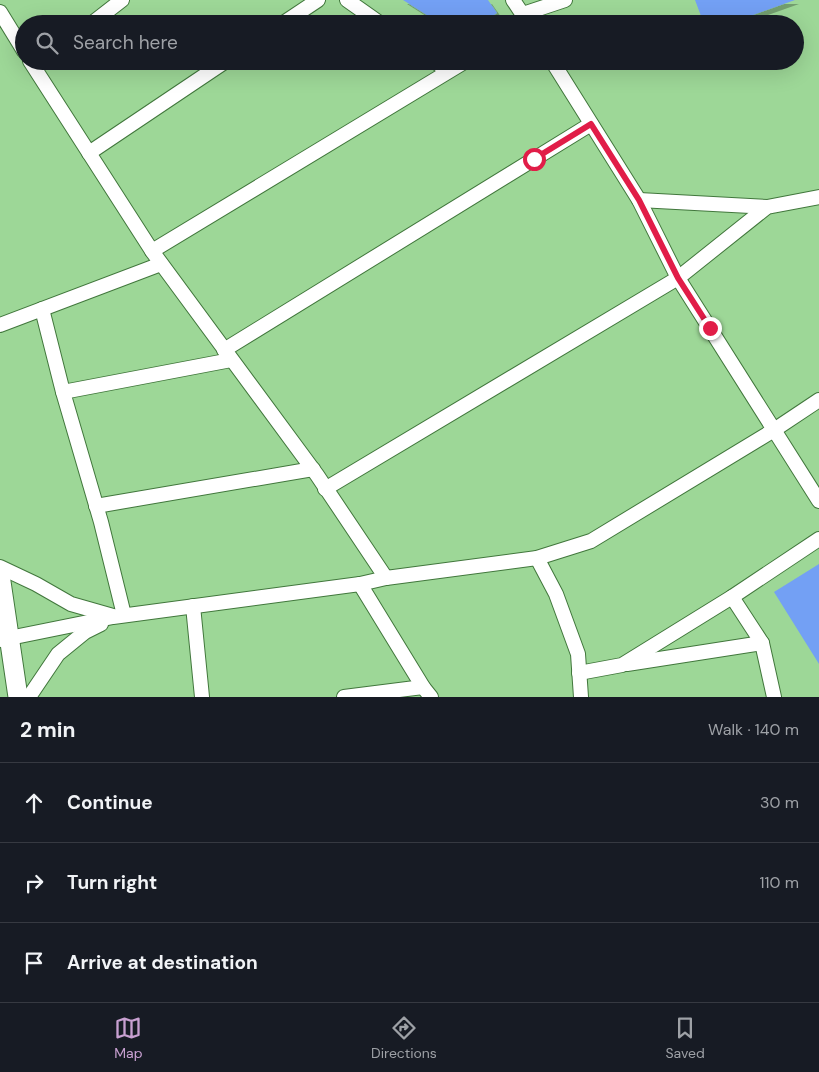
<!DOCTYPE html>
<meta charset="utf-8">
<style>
body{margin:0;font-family:"DM Sans",sans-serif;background:#20242c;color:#f1f3f6}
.stop{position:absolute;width:15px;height:15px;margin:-11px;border:4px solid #e11d48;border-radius:50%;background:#fff}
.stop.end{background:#e11d48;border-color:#fff;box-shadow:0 1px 5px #0008}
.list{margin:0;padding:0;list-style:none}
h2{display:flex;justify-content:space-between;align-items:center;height:65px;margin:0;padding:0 20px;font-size:21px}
h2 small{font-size:16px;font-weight:400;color:#9ea1a6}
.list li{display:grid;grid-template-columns:32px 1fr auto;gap:15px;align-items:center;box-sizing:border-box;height:80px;padding:0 20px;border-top:1px solid #363941}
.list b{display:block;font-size:19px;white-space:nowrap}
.list em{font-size:16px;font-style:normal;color:#9ea1a6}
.icon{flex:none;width:28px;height:28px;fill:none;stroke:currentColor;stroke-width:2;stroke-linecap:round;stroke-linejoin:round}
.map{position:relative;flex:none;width:819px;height:697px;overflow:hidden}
.search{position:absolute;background:#171b24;box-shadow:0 5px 20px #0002;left:15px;right:15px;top:15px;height:55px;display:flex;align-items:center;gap:12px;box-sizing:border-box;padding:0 18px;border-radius:28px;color:#9ea1a6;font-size:19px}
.sheet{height:305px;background:#171b24}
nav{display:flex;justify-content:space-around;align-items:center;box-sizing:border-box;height:70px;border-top:1px solid #363941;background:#171b24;font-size:14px;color:#9ea1a6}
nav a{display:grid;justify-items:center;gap:2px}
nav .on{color:#c8a0d1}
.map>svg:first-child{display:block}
.building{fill:#73a0f4;filter:url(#shadow)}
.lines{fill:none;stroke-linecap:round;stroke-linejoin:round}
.minor-casing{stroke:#41773c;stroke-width:16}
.secondary-casing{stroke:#41773c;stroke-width:21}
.minor{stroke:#fff;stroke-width:14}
.secondary{stroke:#fff;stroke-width:19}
.route{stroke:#e11d48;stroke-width:6}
</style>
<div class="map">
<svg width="819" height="697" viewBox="0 0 819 697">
<defs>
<filter id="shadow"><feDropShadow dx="4" dy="4" stdDeviation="0" flood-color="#0004"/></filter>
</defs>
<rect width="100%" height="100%" fill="#9dd797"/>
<g class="building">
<polygon points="403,0 488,0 497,13 481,24 441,24"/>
<polygon points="695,0 795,0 728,24 704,24"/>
<polygon points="819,564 819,664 774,592"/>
</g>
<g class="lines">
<defs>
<g id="minor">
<polyline points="347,0 381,24"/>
<polyline points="513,0 529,24"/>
<polyline points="0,12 24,51"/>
<polyline points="523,14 565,0"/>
<polyline points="91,24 122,0"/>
<polyline points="282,24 318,0"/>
<polyline points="30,61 152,251 317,475 386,578"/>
<polyline points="434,61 448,71"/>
<polyline points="552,61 639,200 678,278 819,501"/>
<polyline points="89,153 226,61"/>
<polyline points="639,200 767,207"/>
<polyline points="152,251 466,61"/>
<polyline points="42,309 63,392 101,522 124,615"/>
<polyline points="0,325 161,264"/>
<polyline points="224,350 591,124"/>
<polyline points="63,392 231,360"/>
<polyline points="325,489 678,278 767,207 819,197"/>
<polyline points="96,506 313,469"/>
<polyline points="537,558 556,594 578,654 581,697"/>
<polyline points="0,567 36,584 71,604 113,616"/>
<polyline points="360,584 423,687 431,697"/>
<polyline points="732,597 762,643 774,697"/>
<polyline points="193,606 202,697"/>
<polyline points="0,640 113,617 360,584 386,578 537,558 591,541 774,430 819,400"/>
<polyline points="627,664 762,643"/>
<polyline points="579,673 622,665 732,597 819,539"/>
<polyline points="29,697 58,654 85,632 101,624"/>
<polyline points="344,697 423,687"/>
</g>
<polyline id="secondary" points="0,575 18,697"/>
</defs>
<use href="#minor" class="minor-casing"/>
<use href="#secondary" class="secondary-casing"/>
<use href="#minor" class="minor"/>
<use href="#secondary" class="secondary"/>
</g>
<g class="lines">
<polyline class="route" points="534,159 591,124 639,200 678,278 710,328"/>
</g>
</svg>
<div class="stop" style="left:534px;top:159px"></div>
<div class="stop end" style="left:710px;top:328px"></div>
<div class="search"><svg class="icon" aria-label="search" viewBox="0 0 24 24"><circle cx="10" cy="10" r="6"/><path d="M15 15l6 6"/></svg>Search here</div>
</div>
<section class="sheet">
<h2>2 min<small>Walk · 140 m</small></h2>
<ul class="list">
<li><svg class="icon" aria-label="ahead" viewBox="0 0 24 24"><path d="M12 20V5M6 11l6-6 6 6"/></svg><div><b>Continue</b></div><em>30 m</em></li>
<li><svg class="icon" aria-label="right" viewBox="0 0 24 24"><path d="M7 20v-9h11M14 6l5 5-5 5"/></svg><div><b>Turn right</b></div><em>110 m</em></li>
<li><svg class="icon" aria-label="arrive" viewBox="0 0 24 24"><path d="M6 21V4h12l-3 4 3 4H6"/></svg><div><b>Arrive at destination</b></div></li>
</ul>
</section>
<nav>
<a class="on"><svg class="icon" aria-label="map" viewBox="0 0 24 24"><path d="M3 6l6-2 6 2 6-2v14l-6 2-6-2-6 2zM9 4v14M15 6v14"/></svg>Map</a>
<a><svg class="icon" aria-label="directions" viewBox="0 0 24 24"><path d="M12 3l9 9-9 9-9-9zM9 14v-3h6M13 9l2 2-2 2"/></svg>Directions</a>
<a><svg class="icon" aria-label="saved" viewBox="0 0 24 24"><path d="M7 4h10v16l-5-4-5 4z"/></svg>Saved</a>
</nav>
